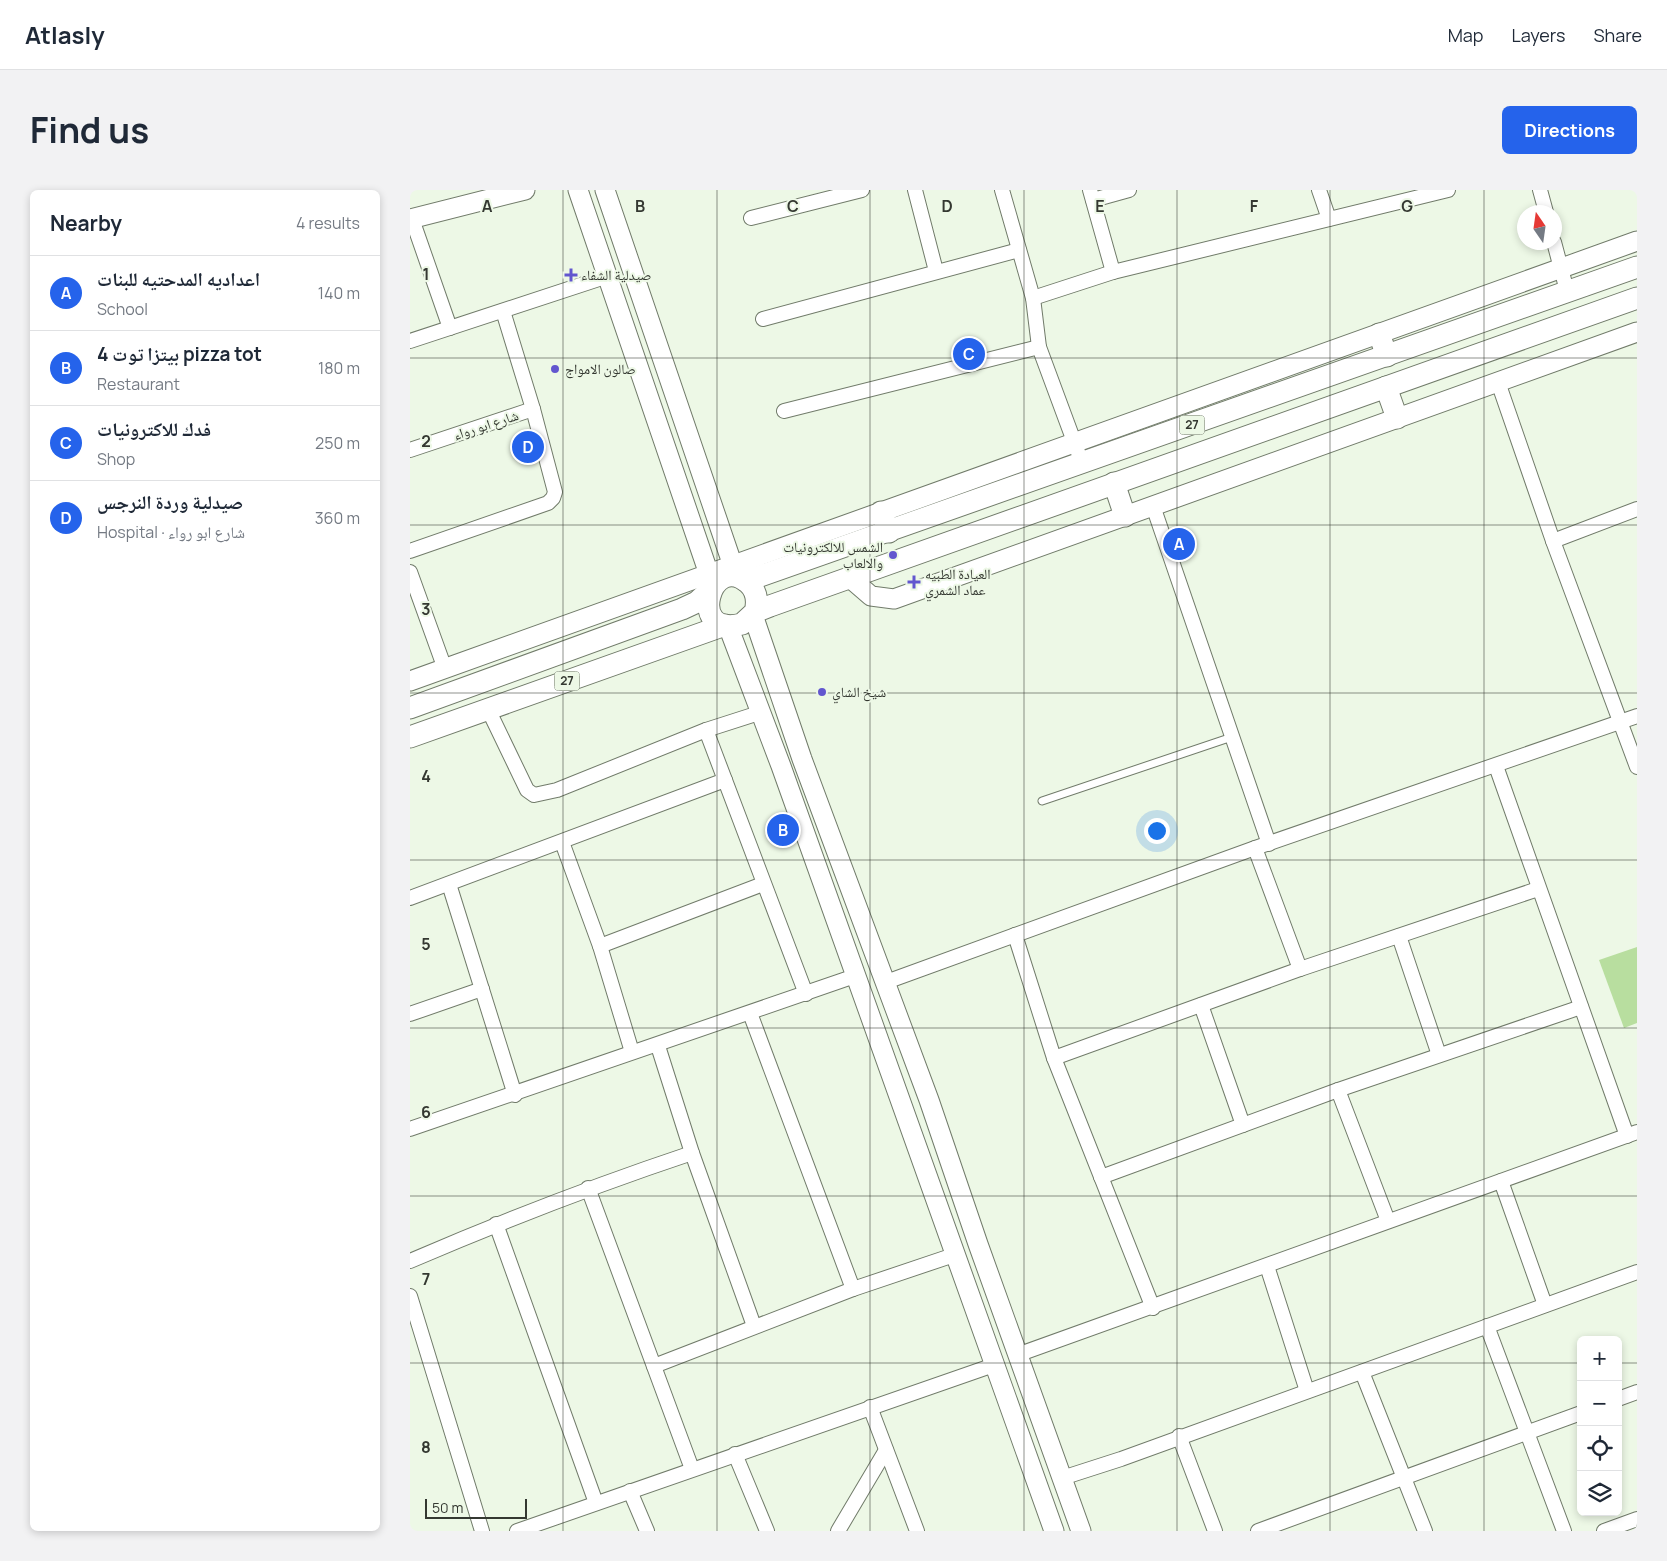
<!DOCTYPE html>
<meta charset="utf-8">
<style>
body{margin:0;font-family:Manrope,"Noto Naskh Arabic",sans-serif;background:#f2f2f3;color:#1f2937}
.controls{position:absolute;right:15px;bottom:15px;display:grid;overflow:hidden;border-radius:8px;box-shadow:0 2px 8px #0003}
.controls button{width:45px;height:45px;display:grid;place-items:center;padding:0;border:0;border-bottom:1px solid #e0e1e3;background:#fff;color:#1f2937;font:25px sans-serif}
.compass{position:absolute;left:1107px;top:15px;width:45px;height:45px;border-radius:50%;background:#fff;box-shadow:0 2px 8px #0003;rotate:347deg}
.scale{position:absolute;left:15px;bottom:12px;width:102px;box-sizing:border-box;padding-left:5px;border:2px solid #343831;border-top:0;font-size:14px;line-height:18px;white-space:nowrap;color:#343831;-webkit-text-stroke:4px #edf8e6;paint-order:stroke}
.you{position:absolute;left:746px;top:640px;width:18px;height:18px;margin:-12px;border:4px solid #fff;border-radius:50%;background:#1a73e8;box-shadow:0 0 0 8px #1a73e833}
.badge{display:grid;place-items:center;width:32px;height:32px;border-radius:50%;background:#2563eb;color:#fff;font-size:16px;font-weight:700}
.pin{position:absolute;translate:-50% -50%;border:2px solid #fff;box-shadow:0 1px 5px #0006}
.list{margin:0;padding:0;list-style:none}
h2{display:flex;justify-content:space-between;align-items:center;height:65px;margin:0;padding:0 20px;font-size:21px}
h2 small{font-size:16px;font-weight:400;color:#747a83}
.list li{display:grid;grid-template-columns:32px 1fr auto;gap:15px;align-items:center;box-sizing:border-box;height:75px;padding:0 20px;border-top:1px solid #e0e1e3}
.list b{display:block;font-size:19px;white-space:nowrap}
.list p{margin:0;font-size:16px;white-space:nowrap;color:#747a83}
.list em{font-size:16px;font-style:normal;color:#747a83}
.icon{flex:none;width:28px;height:28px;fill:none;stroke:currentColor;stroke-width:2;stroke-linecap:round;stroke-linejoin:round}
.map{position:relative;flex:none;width:1227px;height:1341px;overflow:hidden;border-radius:8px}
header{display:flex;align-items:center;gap:30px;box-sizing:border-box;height:70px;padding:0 25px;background:#fff;border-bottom:1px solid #e0e1e3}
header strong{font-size:24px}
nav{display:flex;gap:28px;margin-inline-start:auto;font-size:18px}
.intro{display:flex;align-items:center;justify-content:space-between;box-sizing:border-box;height:120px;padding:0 30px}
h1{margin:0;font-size:35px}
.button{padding:12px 22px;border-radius:8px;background:#2563eb;color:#fff;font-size:18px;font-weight:700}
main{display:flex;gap:30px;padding:0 30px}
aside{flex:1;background:#fff;border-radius:8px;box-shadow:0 2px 8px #0003}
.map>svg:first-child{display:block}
.green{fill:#b8de9f}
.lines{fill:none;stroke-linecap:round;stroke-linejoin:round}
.lane-casing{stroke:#717b6a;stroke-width:9}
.street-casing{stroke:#717b6a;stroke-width:16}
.secondary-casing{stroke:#717b6a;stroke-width:21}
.primary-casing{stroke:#717b6a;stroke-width:23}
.lane{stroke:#fff;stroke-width:7}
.street{stroke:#fff;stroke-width:14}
.secondary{stroke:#fff;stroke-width:19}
.primary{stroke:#fff;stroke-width:21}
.grid{fill:none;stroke:#343831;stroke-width:1;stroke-opacity:0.55}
.poi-dot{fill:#6256cf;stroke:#edf8e6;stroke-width:2}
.labels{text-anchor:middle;stroke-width:4;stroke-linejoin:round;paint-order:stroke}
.shield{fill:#edf8e6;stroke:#6c7267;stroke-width:1}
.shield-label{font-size:12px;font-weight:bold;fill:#343831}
.poi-label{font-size:14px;fill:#343831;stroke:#edf8e6;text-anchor:start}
.street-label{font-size:14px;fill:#343831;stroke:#edf8e6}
.grid-label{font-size:16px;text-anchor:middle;font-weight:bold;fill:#343831;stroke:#edf8e6;stroke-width:4;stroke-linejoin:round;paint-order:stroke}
</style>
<header>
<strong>Atlasly</strong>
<nav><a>Map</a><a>Layers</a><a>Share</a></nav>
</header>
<div class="intro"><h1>Find us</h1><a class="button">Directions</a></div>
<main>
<aside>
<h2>Nearby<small>4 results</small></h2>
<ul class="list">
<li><span class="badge">A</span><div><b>اعداديه المدحتيه للبنات</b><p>School</p></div><em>140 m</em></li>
<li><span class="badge">B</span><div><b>بيتزا توت 4 pizza tot</b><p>Restaurant</p></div><em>180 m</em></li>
<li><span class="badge">C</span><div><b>فدك للاكترونيات</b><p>Shop</p></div><em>250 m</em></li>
<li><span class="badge">D</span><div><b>صيدلية وردة النرجس</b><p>Hospital · شارع ابو رواء</p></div><em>360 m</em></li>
</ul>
</aside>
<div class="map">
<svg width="1227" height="1341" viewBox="0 0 1227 1341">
<rect width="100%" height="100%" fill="#edf8e6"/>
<polygon class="green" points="1227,757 1227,833 1214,838 1189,770"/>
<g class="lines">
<defs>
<polyline id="lane" points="632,611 822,547"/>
<g id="street">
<polyline points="505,0 526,81"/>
<polyline points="592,0 623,108 629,157 672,273"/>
<polyline points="680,0 703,82"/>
<polyline points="909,0 919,29"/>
<polyline points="1130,0 1136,22"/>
<polyline points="683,10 719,0"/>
<polyline points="341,28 452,0"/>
<polyline points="2,29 40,138"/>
<polyline points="1144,52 1157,101"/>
<polyline points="623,108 703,82 1038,0"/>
<polyline points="353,129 609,60"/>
<polyline points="0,151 198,86"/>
<polyline points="1088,192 1143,351 1227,577"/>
<polyline points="374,221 629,157"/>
<polyline points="0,260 123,219"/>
<polyline points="743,316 859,654"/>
<polyline points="1143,351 1227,319"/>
<polyline points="0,361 138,313 143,308 145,302 123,219 93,121"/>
<polyline points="0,382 35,479"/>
<polyline points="78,519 117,600 124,605 147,600 296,540 352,522"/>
<polyline points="296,540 396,804"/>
<polyline points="1086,576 1217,946"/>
<polyline points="152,652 190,756 222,862"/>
<polyline points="845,658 890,779"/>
<polyline points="39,694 105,905"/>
<polyline points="0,708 315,590"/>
<polyline points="605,745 644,868 743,1118"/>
<polyline points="989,746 1029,865"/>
<polyline points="190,756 353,694"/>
<polyline points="476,792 845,658 1227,526"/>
<polyline points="791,815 833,935"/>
<polyline points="340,823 443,1099"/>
<polyline points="0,824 72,799"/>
<polyline points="248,856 282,963 344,1136"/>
<polyline points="644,868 890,779 1128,699"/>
<polyline points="928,900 978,1031"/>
<polyline points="0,939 445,786"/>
<polyline points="691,987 928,900 1171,817"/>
<polyline points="1091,991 1135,1115"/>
<polyline points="178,998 282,1279"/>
<polyline points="86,1034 186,1313"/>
<path d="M0,1071C93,1031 186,995 282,963"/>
<polyline points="857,1076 897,1201"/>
<polyline points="0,1106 72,1341"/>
<polyline points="1077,1136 1154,1341"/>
<polyline points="607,1165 1227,942"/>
<polyline points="244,1176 443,1099 544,1065"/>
<polyline points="952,1182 1015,1341"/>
<polyline points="1208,1209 1227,1202"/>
<polyline points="460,1217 507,1341"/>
<polyline points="769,1246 805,1341"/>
<polyline points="325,1264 357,1341"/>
<polyline points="652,1288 711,1269 1227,1082"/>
<polyline points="220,1301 237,1341"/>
<polyline points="107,1341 584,1175"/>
<polyline points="428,1341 476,1260"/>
<polyline points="848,1341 1171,1223"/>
<polyline points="1194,1341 1227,1329"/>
</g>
<g id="secondary">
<polyline points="168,0 303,396"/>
<polyline points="195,0 323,376 329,385"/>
<polyline points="0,29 115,0"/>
<polyline points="439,387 461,406 484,409 1227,142"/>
<polyline points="343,425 392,569 519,910 568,1054 671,1341"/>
<polyline points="318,436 371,576 644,1341"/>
<polyline points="0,491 1227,51"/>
</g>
<g id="primary">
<polyline points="969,144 977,166"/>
<polyline points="976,197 987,228"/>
<polyline points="704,293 715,326"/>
<polyline points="471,322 479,342"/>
<polyline points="336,391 1227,77"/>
<path d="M345,422C348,411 347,401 338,393C301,360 275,449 332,434L345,422L360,416L1227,108"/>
<polyline points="0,518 272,419 287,412 300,400"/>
<polyline points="0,547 315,435"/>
</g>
</defs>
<use href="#lane" class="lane-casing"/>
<use href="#street" class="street-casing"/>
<use href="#secondary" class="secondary-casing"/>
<use href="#primary" class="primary-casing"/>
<use href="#lane" class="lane"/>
<use href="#street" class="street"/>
<use href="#secondary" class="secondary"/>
<use href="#primary" class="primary"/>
</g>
<path class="grid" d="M153,0V1341M307,0V1341M460,0V1341M614,0V1341M767,0V1341M920,0V1341M1074,0V1341M0,168H1227M0,335H1227M0,503H1227M0,670H1227M0,838H1227M0,1006H1227M0,1173H1171M1208,1173H1227"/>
<g class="poi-dot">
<path d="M158.5 77.5h5v5h5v5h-5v5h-5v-5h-5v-5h5z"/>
<circle cx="145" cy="179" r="5"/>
<circle cx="483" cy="365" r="5"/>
<path d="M501.5 384.5h5v5h5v5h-5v5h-5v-5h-5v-5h5z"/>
<circle cx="412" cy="502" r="5"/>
</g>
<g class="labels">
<g class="shield">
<rect x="769.5" y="225.5" width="25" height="19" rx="4"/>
<rect x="144.5" y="481.5" width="25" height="19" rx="4"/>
</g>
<g class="shield-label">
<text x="782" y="239">27</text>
<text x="157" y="495">27</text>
</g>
<g class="poi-label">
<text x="171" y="90">صيدلية الشفاء</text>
<text x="155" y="184">صالون الامواج</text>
<text x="473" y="362" text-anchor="end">الشمس للالكترونيات<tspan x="473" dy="16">والالعاب</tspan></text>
<text x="515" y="389">العيادة الطبيه<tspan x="515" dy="16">عماد الشمري</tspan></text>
<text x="422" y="507">شيخ الشاي</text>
</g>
<g class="street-label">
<text transform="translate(76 235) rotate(-18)" y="5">شارع ابو رواء</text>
</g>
</g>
<g class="grid-label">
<text x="77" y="22">A</text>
<text x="230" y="22">B</text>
<text x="383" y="22">C</text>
<text x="537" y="22">D</text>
<text x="690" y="22">E</text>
<text x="844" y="22">F</text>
<text x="997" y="22">G</text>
<text x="16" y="90">1</text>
<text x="16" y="257">2</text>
<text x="16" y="425">3</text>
<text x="16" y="592">4</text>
<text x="16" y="760">5</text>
<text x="16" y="928">6</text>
<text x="16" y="1095">7</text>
<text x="16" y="1263">8</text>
</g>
</svg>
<div class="controls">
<button>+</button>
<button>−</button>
<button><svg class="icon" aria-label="locate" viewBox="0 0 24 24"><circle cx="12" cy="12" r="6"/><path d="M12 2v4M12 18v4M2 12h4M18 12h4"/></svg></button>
<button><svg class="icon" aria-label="layers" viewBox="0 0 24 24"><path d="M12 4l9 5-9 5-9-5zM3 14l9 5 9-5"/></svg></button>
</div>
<svg class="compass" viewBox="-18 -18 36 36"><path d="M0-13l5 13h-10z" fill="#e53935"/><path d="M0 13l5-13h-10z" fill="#747a83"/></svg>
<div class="scale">50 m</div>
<div class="you"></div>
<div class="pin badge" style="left:769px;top:354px">A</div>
<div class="pin badge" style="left:373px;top:640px">B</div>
<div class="pin badge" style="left:559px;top:164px">C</div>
<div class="pin badge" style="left:118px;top:257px">D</div>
</div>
</main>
